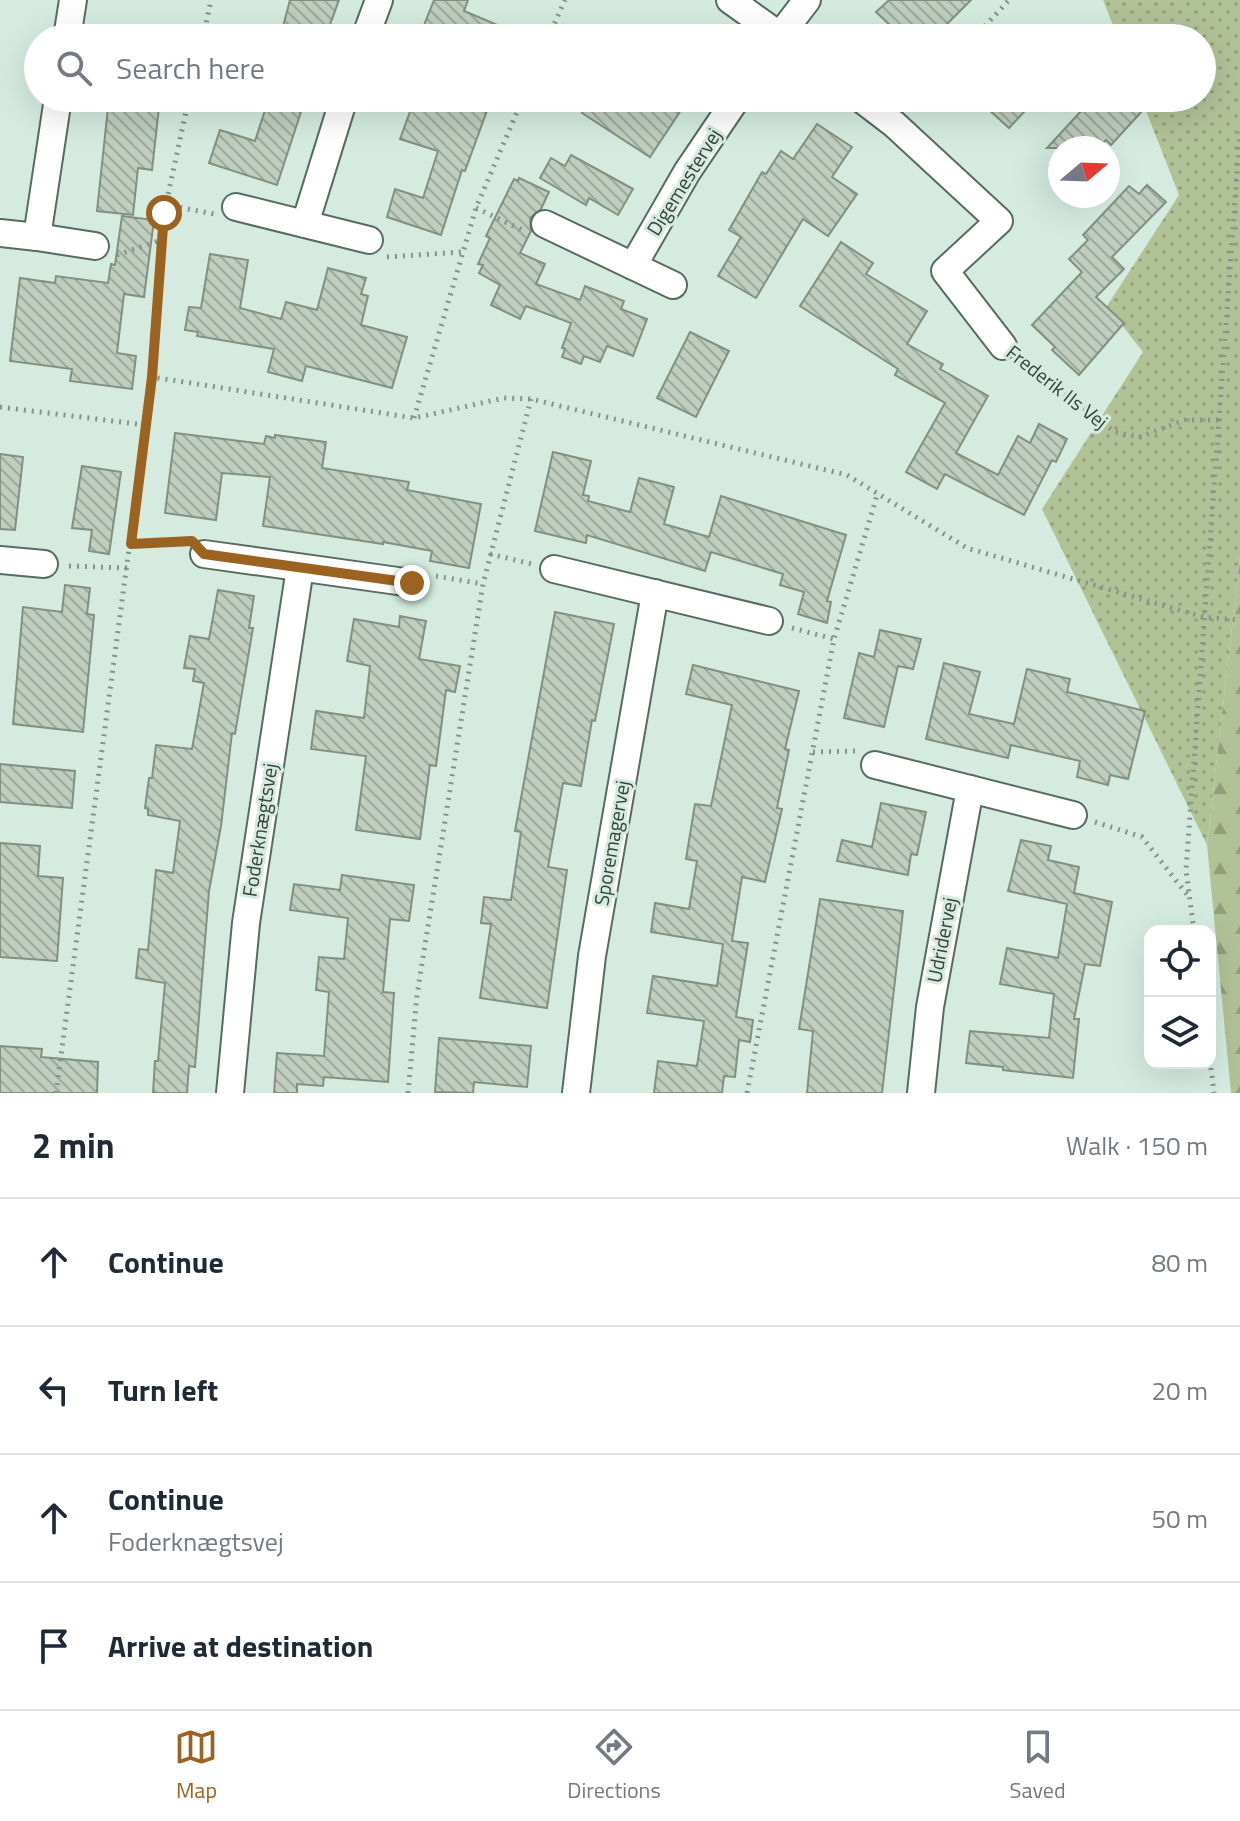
<!DOCTYPE html>
<meta charset="utf-8">
<style>
body{margin:0;font-family:"Titillium Web",sans-serif;background:#f2f2f3;color:#1f2937}
.controls{position:absolute;right:24px;bottom:24px;display:grid;overflow:hidden;border-radius:16px;box-shadow:0 8px 32px #0002}
.controls button{width:72px;height:72px;display:grid;place-items:center;padding:0;border:0;border-bottom:2px solid #e0e1e3;background:#fff;color:#1f2937;font:40px sans-serif}
.compass{position:absolute;left:1048px;top:136px;width:72px;height:72px;border-radius:50%;background:#fff;box-shadow:0 8px 32px #0002;rotate:71deg}
.stop{position:absolute;width:24px;height:24px;margin:-18px;border:6px solid #9c6320;border-radius:50%;background:#fff}
.stop.end{background:#9c6320;border-color:#fff;box-shadow:0 2px 8px #0008}
.list{margin:0;padding:0;list-style:none}
h2{display:flex;justify-content:space-between;align-items:center;height:104px;margin:0;padding:0 32px;font-size:34px}
h2 small{font-size:26px;font-weight:400;color:#747a83}
.list li{display:grid;grid-template-columns:52px 1fr auto;gap:24px;align-items:center;box-sizing:border-box;height:128px;padding:0 32px;border-top:2px solid #e0e1e3}
.list b{display:block;font-size:30px;white-space:nowrap}
.list p{margin:0;font-size:26px;white-space:nowrap;color:#747a83}
.list em{font-size:26px;font-style:normal;color:#747a83}
.icon{flex:none;width:44px;height:44px;fill:none;stroke:currentColor;stroke-width:2;stroke-linecap:round;stroke-linejoin:round}
.map{position:relative;flex:none;width:1240px;height:1093px;overflow:hidden}
.search{position:absolute;background:#fff;box-shadow:0 8px 32px #0002;left:24px;right:24px;top:24px;height:88px;display:flex;align-items:center;gap:20px;box-sizing:border-box;padding:0 28px;border-radius:44px;color:#747a83;font-size:30px}
.sheet{height:616px;background:#fff}
nav{display:flex;justify-content:space-around;align-items:center;box-sizing:border-box;height:112px;border-top:2px solid #e0e1e3;background:#fff;font-size:22px;color:#747a83}
nav a{display:grid;justify-items:center;gap:4px}
nav .on{color:#9c6320}
.map>svg:first-child{display:block}
.green{fill:url(#green-dots)}
.forest{fill:url(#forest-firs)}
.building{fill:url(#building-back-hatch);stroke:#829081;stroke-width:2}
.lines{fill:none;stroke-linecap:round;stroke-linejoin:round}
.minor-casing{stroke:#586b61;stroke-width:30}
.path{stroke:#84938c;stroke-width:5;stroke-dasharray:2 6;stroke-linecap:butt}
.minor{stroke:#fff;stroke-width:26}
.route{stroke:#9c6320;stroke-width:10}
.labels{text-anchor:middle;stroke-width:6;stroke-linejoin:round;paint-order:stroke}
.street-label{font-size:20px;fill:#363f3b;stroke:#d5ebe0}
</style>
<div class="map">
<svg width="1240" height="1093" viewBox="0 0 1240 1093">
<defs>
<pattern id="green-dots" width="8" height="8" patternUnits="userSpaceOnUse" patternTransform="scale(2)"><rect width="8" height="8" fill="#b2c297"/><path d="M2 2h.1M6 6h.1" fill="none" stroke="#929f7c" stroke-width="1.8" stroke-linecap="round"/></pattern>
<pattern id="forest-firs" width="22" height="20" patternUnits="userSpaceOnUse" patternTransform="scale(2)"><rect width="22" height="20" fill="#b2c297"/><path d="M5 1l3.5 6h-7zM16 11l3.5 6h-7z" fill="#929f7c"/></pattern>
<pattern id="building-back-hatch" width="6" height="6" patternUnits="userSpaceOnUse" patternTransform="scale(2)"><rect width="6" height="6" fill="#bfcebe"/><path d="M-1 5l2 2M0 0l6 6M5-1l2 2" fill="none" stroke="#9ca99c"/></pattern>
</defs>
<rect width="100%" height="100%" fill="#d5ebe0"/>
<polygon class="green" points="1103,0 1240,0 1240,557 1207,845 1042,509 1143,352 1107,306 1179,195 1141,98 1202,98 1202,38 1118,38"/>
<polygon class="forest" points="1240,557 1240,1093 1231,1093 1207,845"/>
<g class="building">
<polygon points="290,0 339,0 325,38 280,38"/>
<polygon points="434,0 468,0 464,11 528,38 419,38"/>
<polygon points="889,0 971,0 933,38 881,38 892,27 876,12"/>
<polygon points="109,98 160,98 152,170 138,168 133,215 97,211"/>
<polygon points="415,98 470,98 489,105 465,171 462,170 441,235 387,217 395,189 423,198 438,151 400,139"/>
<polygon points="591,98 689,98 650,157 582,113"/>
<polygon points="976,98 1037,98 1009,128"/>
<polygon points="1093,98 1129,98 1143,110 1111,145 1106,140 1098,148 1047,148"/>
<polygon points="268,101 301,112 277,185 209,163 220,130 255,141"/>
<polygon points="817,124 852,147 832,177 857,194 828,236 803,219 756,298 718,276 741,237 729,230 762,172 766,174 781,151 793,159"/>
<polygon points="571,155 633,189 618,215 589,198 586,205 540,178 551,158 565,166"/>
<polygon points="519,178 549,192 541,209 530,218 531,231 520,253 545,264 536,284 580,300 585,286 624,301 621,309 647,319 633,356 607,346 600,362 584,356 581,364 562,357 565,349 562,348 571,323 526,306 520,319 491,305 500,285 479,273 483,265 478,264 490,238 486,236 514,179 518,181"/>
<polygon points="1147,185 1166,202 1112,257 1124,269 1096,297 1124,323 1079,375 1052,350 1055,347 1032,325 1082,272 1069,259 1088,240 1083,235 1129,186 1139,194"/>
<polygon points="122,216 154,220 144,297 124,294 117,353 136,356 132,389 70,381 72,369 10,361 20,278 55,283 56,276 108,283 111,264 115,265"/>
<polygon points="841,242 873,263 866,274 927,311 907,344 943,364 940,369 988,396 956,453 998,475 1018,436 1030,443 1039,424 1067,439 1056,462 1052,460 1024,515 945,474 937,489 906,472 945,403 895,375 898,369 800,306"/>
<polygon points="210,254 248,260 240,308 281,319 286,302 317,310 328,268 366,278 361,294 368,296 361,325 407,337 392,388 306,366 302,381 268,372 274,349 197,336 198,332 185,330 189,307 201,308"/>
<polygon points="690,332 729,351 696,417 657,398"/>
<polygon points="175,433 264,444 266,436 275,438 275,435 326,442 322,468 409,482 407,490 481,504 469,568 430,561 432,551 383,542 383,544 263,526 270,477 222,473 216,520 165,513"/>
<polygon points="553,452 591,461 583,495 589,496 588,501 630,512 639,478 674,487 664,524 709,537 721,496 846,535 827,601 831,602 827,623 798,614 804,592 780,585 783,574 711,552 705,571 587,535 586,543 535,531"/>
<polygon points="0,454 23,457 15,530 0,529"/>
<polygon points="82,466 121,472 109,554 89,551 92,530 72,528"/>
<polygon points="65,585 90,588 87,614 94,615 83,732 13,724 23,607 62,612"/>
<polygon points="218,590 254,596 249,628 253,628 235,734 232,733 221,826 209,891 195,1067 189,1066 187,1093 153,1093 155,1061 158,1061 165,983 136,978 139,949 148,950 156,870 173,873 180,821 148,815 148,809 145,808 149,778 152,778 156,745 192,749 204,683 193,681 195,669 184,668 190,636 209,639"/>
<polygon points="555,612 614,624 595,721 592,720 581,786 563,783 548,867 567,870 547,1008 480,998 491,924 481,923 484,897 511,900 521,832 515,831"/>
<polygon points="400,616 426,621 419,659 460,666 455,692 446,690 436,766 430,765 420,839 356,830 366,756 311,749 316,711 364,718 370,666 347,661 354,619 399,627"/>
<polygon points="880,630 921,639 913,669 898,666 884,727 844,718 859,653 874,657"/>
<polygon points="944,663 980,672 969,714 1014,724 1027,669 1070,679 1067,692 1145,711 1128,779 1110,775 1108,785 1077,777 1080,761 1011,745 1008,758 926,739"/>
<polygon points="693,665 799,691 785,749 789,750 777,808 782,809 765,882 742,877 732,941 748,943 736,1017 753,1020 750,1042 739,1040 735,1077 724,1076 722,1093 654,1093 658,1061 697,1066 704,1021 647,1013 653,976 717,986 723,944 651,932 655,903 689,909 697,861 686,859 695,804 711,806 732,705 686,694"/>
<polygon points="0,764 75,771 72,808 0,802"/>
<polygon points="881,803 926,812 917,855 911,854 908,875 837,861 842,840 872,847"/>
<polygon points="1021,840 1051,846 1048,860 1079,867 1074,893 1112,902 1100,966 1085,964 1074,1019 1079,1019 1073,1078 1003,1070 1003,1067 966,1063 970,1031 1049,1038 1054,994 1000,984 1007,948 1058,958 1067,904 1008,891"/>
<polygon points="0,843 40,846 38,876 63,878 57,961 0,957"/>
<polygon points="342,875 414,885 409,921 390,919 383,992 394,993 388,1082 324,1077 323,1086 297,1084 297,1093 274,1093 277,1053 324,1056 329,992 316,990 319,957 344,959 348,918 290,910 294,884 340,890"/>
<polygon points="820,899 903,911 882,1093 807,1093 813,1031 799,1029"/>
<polygon points="439,1038 531,1046 527,1087 474,1082 473,1093 435,1092"/>
<polygon points="0,1046 42,1049 41,1057 98,1062 97,1093 0,1093"/>
</g>
<g class="lines">
<defs>
<g id="minor">
<polyline points="730,0 783,38"/>
<polyline points="67,38 73,0"/>
<polyline points="365,38 379,0"/>
<polyline points="778,38 807,0"/>
<polyline points="860,98 894,124 999,221 945,271 1003,346"/>
<polyline points="236,207 369,240"/>
<polyline points="305,224 344,98"/>
<polyline points="545,224 673,285"/>
<polyline points="0,233 37,237 58,98"/>
<polyline points="37,237 95,246"/>
<polyline points="633,266 687,172 737,98"/>
<polyline points="204,554 412,583"/>
<polyline points="0,560 44,564"/>
<polyline points="554,569 769,621"/>
<polyline points="875,765 1073,815"/>
<polyline points="230,1093 246,923 300,568"/>
<polyline points="576,1093 592,956 655,593"/>
<polyline points="921,1093 930,1007 970,789"/>
</g>
</defs>
<use href="#minor" class="minor-casing"/>
<g class="path">
<polyline points="203,38 211,0"/>
<polyline points="548,38 565,0"/>
<polyline points="974,38 1009,0"/>
<polyline points="476,208 522,230"/>
<polyline points="165,212 178,207 214,214"/>
<polyline points="117,255 161,240"/>
<polyline points="387,257 461,252"/>
<polyline points="1020,360 1115,432 1140,437 1185,420 1219,420"/>
<polyline points="152,377 164,213 189,98"/>
<polyline points="0,407 145,425"/>
<polyline points="414,418 476,208 523,98"/>
<polyline points="131,544 184,542"/>
<polyline points="490,554 532,564"/>
<polyline points="69,566 127,568"/>
<polyline points="436,576 483,584"/>
<polyline points="792,628 834,639"/>
<polyline points="813,752 856,751"/>
<polyline points="1095,822 1142,837 1189,897"/>
<polyline points="1194,931 1186,870 1240,132"/>
<polyline points="1210,1060 1214,1093"/>
<polyline points="56,1093 152,377 414,418 504,398 531,399 847,475 967,548 1203,617 1240,620"/>
<polyline points="408,1093 417,995 483,584 531,399"/>
<polyline points="747,1093 834,639 878,492"/>
</g>
<use href="#minor" class="minor"/>
</g>
<g class="lines">
<polyline class="route" points="164,213 152,377 131,544 192,541 204,554 412,583"/>
</g>
<g class="labels">
<g class="street-label">
<text transform="translate(684 182) rotate(-58)" y="7">Digemestervej</text>
<text transform="translate(1057 387) rotate(38)" y="7">Frederik IIs Vej</text>
<text transform="translate(260 830) rotate(-81)" y="7">Foderknægtsvej</text>
<text transform="translate(612 843) rotate(-80)" y="7">Sporemagervej</text>
<text transform="translate(942 940) rotate(-79)" y="7">Udridervej</text>
</g>
</g>
</svg>
<div class="controls">
<button><svg class="icon" aria-label="locate" viewBox="0 0 24 24"><circle cx="12" cy="12" r="6"/><path d="M12 2v4M12 18v4M2 12h4M18 12h4"/></svg></button>
<button><svg class="icon" aria-label="layers" viewBox="0 0 24 24"><path d="M12 4l9 5-9 5-9-5zM3 14l9 5 9-5"/></svg></button>
</div>
<svg class="compass" viewBox="-18 -18 36 36"><path d="M0-13l5 13h-10z" fill="#e53935"/><path d="M0 13l5-13h-10z" fill="#747a83"/></svg>
<div class="stop" style="left:164px;top:213px"></div>
<div class="stop end" style="left:412px;top:583px"></div>
<div class="search"><svg class="icon" aria-label="search" viewBox="0 0 24 24"><circle cx="10" cy="10" r="6"/><path d="M15 15l6 6"/></svg>Search here</div>
</div>
<section class="sheet">
<h2>2 min<small>Walk · 150 m</small></h2>
<ul class="list">
<li><svg class="icon" aria-label="ahead" viewBox="0 0 24 24"><path d="M12 20V5M6 11l6-6 6 6"/></svg><div><b>Continue</b></div><em>80 m</em></li>
<li><svg class="icon" aria-label="left" viewBox="0 0 24 24"><path d="M17 20v-9H6M10 6l-5 5 5 5"/></svg><div><b>Turn left</b></div><em>20 m</em></li>
<li><svg class="icon" aria-label="ahead" viewBox="0 0 24 24"><path d="M12 20V5M6 11l6-6 6 6"/></svg><div><b>Continue</b><p>Foderknægtsvej</p></div><em>50 m</em></li>
<li><svg class="icon" aria-label="arrive" viewBox="0 0 24 24"><path d="M6 21V4h12l-3 4 3 4H6"/></svg><div><b>Arrive at destination</b></div></li>
</ul>
</section>
<nav>
<a class="on"><svg class="icon" aria-label="map" viewBox="0 0 24 24"><path d="M3 6l6-2 6 2 6-2v14l-6 2-6-2-6 2zM9 4v14M15 6v14"/></svg>Map</a>
<a><svg class="icon" aria-label="directions" viewBox="0 0 24 24"><path d="M12 3l9 9-9 9-9-9zM9 14v-3h6M13 9l2 2-2 2"/></svg>Directions</a>
<a><svg class="icon" aria-label="saved" viewBox="0 0 24 24"><path d="M7 4h10v16l-5-4-5 4z"/></svg>Saved</a>
</nav>
